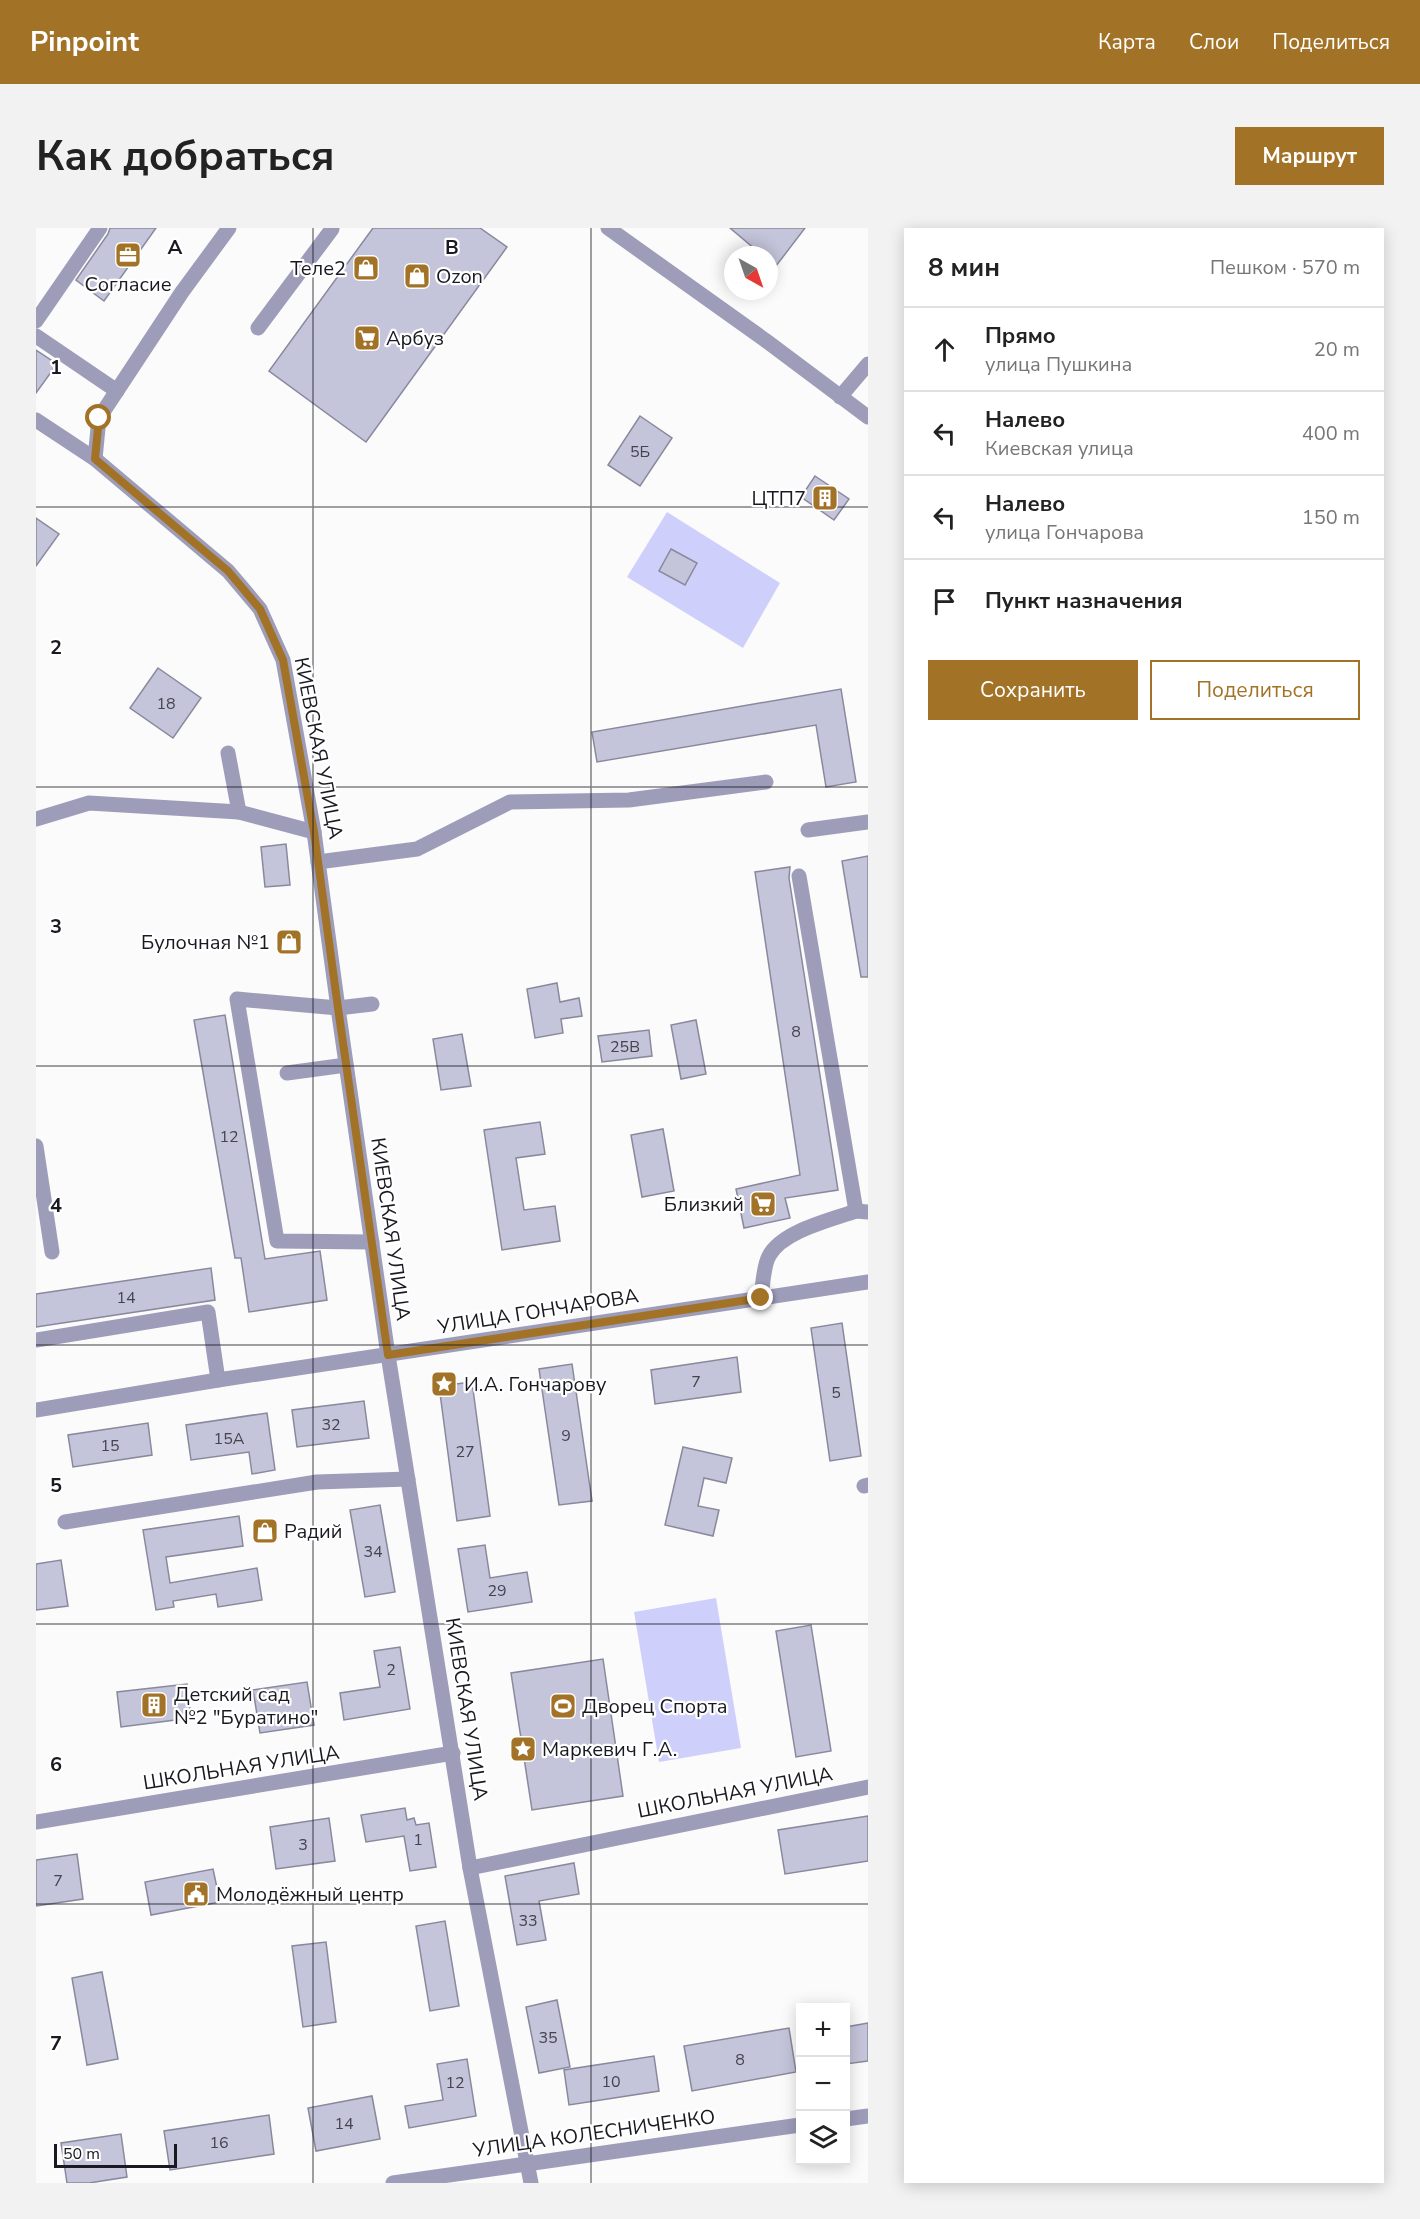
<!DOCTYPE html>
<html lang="ru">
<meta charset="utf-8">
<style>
body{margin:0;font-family:"Nunito Sans",sans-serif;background:#f2f2f2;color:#222}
.controls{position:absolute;right:18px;bottom:18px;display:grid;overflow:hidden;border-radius:0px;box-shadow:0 3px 15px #0003}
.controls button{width:54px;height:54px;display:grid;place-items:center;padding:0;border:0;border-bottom:2px solid #e0e0e0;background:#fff;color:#222;font:30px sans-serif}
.compass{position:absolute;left:688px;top:18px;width:54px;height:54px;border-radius:50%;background:#fff;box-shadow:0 3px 15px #0003;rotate:140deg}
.scale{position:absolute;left:18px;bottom:15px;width:123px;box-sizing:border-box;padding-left:6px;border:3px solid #191921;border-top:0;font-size:16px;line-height:21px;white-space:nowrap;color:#191921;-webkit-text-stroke:4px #fff;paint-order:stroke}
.stop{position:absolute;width:18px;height:18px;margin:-14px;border:4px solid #a27327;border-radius:50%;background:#fff}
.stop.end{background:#a27327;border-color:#fff;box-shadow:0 2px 6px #0008}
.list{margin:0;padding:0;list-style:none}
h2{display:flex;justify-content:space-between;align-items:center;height:78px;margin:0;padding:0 24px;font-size:26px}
h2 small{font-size:20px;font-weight:400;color:#767676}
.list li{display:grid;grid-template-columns:39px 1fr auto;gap:18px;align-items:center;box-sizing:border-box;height:84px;padding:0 24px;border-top:2px solid #e0e0e0}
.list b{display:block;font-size:22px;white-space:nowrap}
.list p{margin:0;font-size:20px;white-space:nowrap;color:#767676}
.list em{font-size:20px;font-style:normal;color:#767676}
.actions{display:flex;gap:12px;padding:18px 24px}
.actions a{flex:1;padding:14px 0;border:2px solid #a27327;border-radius:0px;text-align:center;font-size:21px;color:#a27327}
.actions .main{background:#a27327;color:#fff}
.icon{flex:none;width:33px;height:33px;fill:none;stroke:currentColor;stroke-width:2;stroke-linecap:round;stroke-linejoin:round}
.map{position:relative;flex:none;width:832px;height:1955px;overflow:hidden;border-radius:0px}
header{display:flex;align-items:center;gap:36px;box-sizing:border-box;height:84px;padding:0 30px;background:#a27327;color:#fff}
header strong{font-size:28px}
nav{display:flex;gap:33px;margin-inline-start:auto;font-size:21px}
.intro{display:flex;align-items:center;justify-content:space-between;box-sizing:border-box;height:144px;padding:0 36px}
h1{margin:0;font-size:42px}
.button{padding:15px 27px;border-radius:0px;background:#a27327;color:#fff;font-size:21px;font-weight:700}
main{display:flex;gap:36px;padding:0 36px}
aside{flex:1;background:#fff;border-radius:0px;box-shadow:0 3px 15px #0003}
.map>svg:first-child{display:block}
.green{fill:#cfcffb}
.building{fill:#c4c4da;stroke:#89899d;stroke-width:1.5}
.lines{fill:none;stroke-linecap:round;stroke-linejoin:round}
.minor{stroke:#9d9dba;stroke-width:15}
.route{stroke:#a27327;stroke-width:8}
.grid{fill:none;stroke:#191921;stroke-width:1.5;stroke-opacity:0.55}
.labels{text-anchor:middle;stroke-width:4.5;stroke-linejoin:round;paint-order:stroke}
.number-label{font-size:16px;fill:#44444f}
.poi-label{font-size:20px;fill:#191921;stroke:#fff;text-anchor:start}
.street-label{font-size:20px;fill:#191921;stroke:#fff}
.grid-label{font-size:20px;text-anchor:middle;font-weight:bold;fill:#191921;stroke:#fff;stroke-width:4.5;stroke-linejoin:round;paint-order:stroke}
</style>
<header>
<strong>Pinpoint</strong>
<nav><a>Карта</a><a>Слои</a><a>Поделиться</a></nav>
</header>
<div class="intro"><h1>Как добраться</h1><a class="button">Маршрут</a></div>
<main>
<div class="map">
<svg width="832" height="1955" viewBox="0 0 832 1955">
<rect width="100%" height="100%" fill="#fbfbfb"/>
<g class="green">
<polygon points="631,284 744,355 707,420 591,349"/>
<polygon points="680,1370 705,1520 623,1534 598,1384"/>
</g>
<g class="building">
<polygon points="74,0 120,0 68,73 40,52 72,6"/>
<polygon points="337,0 444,0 471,19 330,214 233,143"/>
<polygon points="694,0 769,0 740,38 733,32 733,27 726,27"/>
<polygon points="0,122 21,136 0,165"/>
<polygon points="604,188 636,210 604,258 572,237"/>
<polygon points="779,248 813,271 798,292 765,269"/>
<polygon points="0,290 23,306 0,338"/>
<polygon points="635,321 661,335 649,357 623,343"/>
<polygon points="122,440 165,470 137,510 94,480"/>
<polygon points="805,461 820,554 790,559 780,497 561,534 556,504"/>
<polygon points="250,616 254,657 229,659 225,619"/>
<polygon points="832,628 832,749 825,749 806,633"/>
<polygon points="754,639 753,650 802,962 749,970 754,990 708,1000 700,961 764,947 719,644"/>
<polygon points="521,755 524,774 543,770 546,788 525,791 527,805 499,810 491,761"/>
<polygon points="189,787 229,1031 284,1023 291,1072 213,1084 205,1030 199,1030 158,792"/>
<polygon points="660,792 670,846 645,851 635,797"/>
<polygon points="613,802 616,828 566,834 562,808"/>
<polygon points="426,806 435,858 405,862 397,811"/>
<polygon points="504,894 509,926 480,930 488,982 519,978 524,1013 466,1022 448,902"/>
<polygon points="627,901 638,963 606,969 595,907"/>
<polygon points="175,1040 179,1072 0,1099 0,1066"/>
<polygon points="806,1095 825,1228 794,1233 775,1100"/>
<polygon points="701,1129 705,1164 619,1176 615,1142"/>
<polygon points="536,1136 556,1273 523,1277 503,1141"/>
<polygon points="436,1154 454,1288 421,1293 403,1158"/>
<polygon points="328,1173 333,1210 261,1219 256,1182"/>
<polygon points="231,1185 239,1242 216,1246 213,1224 155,1232 150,1197"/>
<polygon points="112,1195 116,1227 37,1239 32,1207"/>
<polygon points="647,1219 696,1230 690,1255 668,1250 662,1278 683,1282 677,1308 629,1297"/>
<polygon points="344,1277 359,1364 329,1369 314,1282"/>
<polygon points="203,1288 207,1318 130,1329 134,1355 221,1340 226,1372 182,1379 180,1366 137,1373 138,1379 120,1382 107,1302"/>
<polygon points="449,1317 454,1350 491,1344 496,1374 432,1384 422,1321"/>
<polygon points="25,1332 32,1378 0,1382 0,1336"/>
<polygon points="775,1397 795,1523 760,1529 740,1403"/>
<polygon points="364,1419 374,1481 308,1492 304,1465 344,1459 338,1423"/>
<polygon points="567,1431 587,1568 496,1582 475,1445"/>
<polygon points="271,1454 278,1497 224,1505 217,1462"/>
<polygon points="151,1456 155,1490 85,1499 81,1464"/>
<polygon points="369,1580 371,1592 378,1590 380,1597 393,1595 400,1639 374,1643 368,1608 330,1614 325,1587"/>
<polygon points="832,1588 832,1633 749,1646 742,1602"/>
<polygon points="293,1590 299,1633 240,1641 234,1599"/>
<polygon points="41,1626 47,1671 0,1678 0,1632"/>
<polygon points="538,1635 543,1666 503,1673 510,1712 481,1717 469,1648"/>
<polygon points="177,1641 184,1674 115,1687 109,1654"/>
<polygon points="409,1693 423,1778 394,1783 380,1698"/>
<polygon points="290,1714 300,1794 267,1799 256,1718"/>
<polygon points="66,1744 82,1831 51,1837 36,1750"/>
<polygon points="521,1772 534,1839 503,1845 490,1779"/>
<polygon points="832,1795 832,1833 810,1836 810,1799"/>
<polygon points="753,1800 760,1844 656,1863 648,1818"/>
<polygon points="618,1828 623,1863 533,1877 528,1842"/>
<polygon points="431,1831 440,1888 373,1900 369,1878 407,1872 401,1836"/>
<polygon points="336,1868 344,1911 280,1923 272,1880"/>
<polygon points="233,1887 238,1926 134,1942 128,1903"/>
<polygon points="85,1906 91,1949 53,1955 31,1955 25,1915"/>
</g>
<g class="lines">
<g class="minor">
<polyline points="572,0 729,112 832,189"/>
<polyline points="0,93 64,0"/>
<polyline points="222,100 296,1"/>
<polyline points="0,108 81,163"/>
<polyline points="804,169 832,136"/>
<polyline points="0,192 59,231 192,343 224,381 247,432 278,604 302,780 352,1127 434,1640 495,1955"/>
<polyline points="59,231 63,190 146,64 193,0"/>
<polyline points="192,525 203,584"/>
<polyline points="0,591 53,575 203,584 278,604"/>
<polyline points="772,602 832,594"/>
<polyline points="282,634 381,621 474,574 593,572 730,554"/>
<polyline points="763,648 820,983"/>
<polyline points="251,845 310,837"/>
<polyline points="0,918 16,1024"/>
<polyline points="336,1014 241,1013 201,771 302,780 336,776"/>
<path d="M725,1070C727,1057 727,1039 733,1028C746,1003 795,992 820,983L832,984"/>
<polyline points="0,1112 172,1084 182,1152"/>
<polyline points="0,1182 182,1152 832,1054"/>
<polyline points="828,1258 832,1257"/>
<polyline points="29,1294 281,1254 372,1251"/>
<polyline points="0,1594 417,1525"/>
<polyline points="434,1640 832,1559"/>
<polyline points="810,1891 832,1888"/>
<polyline points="357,1955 764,1897"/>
</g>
</g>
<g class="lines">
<polyline class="route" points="63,190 59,231 192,343 224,381 247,432 278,604 302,780 352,1127 725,1070"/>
</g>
<path class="grid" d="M277,0V1955M555,0V1955M0,279H832M0,559H832M0,838H832M0,1117H832M0,1396H832M0,1676H832"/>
<defs>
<symbol id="office-square" viewBox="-11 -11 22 22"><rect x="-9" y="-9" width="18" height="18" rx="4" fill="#a27327" stroke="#fff"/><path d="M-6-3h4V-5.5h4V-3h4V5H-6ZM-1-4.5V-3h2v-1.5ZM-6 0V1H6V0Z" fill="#fff"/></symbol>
<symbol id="shop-square" viewBox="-11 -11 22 22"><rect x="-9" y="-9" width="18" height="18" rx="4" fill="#a27327" stroke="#fff"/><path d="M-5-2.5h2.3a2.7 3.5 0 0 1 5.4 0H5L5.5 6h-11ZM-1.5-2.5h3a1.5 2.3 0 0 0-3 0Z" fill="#fff"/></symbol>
<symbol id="supermarket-square" viewBox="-11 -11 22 22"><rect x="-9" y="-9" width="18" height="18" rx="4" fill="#a27327" stroke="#fff"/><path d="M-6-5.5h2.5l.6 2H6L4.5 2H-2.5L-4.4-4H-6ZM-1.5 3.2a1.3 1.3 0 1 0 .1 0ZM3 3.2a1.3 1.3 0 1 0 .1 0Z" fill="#fff"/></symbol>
<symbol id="building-square" viewBox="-11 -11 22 22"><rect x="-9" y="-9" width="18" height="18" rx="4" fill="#a27327" stroke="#fff"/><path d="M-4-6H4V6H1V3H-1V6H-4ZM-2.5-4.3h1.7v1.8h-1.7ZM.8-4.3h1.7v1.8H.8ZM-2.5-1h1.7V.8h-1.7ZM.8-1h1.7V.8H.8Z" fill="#fff"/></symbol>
<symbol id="sight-square" viewBox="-11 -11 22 22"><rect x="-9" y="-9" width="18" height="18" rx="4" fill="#a27327" stroke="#fff"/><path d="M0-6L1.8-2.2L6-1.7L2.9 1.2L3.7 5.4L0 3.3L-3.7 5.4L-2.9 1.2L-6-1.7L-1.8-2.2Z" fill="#fff"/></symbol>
<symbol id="stadium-square" viewBox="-11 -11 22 22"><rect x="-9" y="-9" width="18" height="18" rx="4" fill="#a27327" stroke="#fff"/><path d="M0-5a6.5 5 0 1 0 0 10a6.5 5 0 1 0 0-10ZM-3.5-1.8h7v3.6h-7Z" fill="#fff"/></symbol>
<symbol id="civic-square" viewBox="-11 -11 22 22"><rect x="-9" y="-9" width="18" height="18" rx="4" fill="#a27327" stroke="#fff"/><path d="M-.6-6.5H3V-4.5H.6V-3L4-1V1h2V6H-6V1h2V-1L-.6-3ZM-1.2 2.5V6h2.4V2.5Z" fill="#fff"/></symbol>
</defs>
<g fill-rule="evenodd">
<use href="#office-square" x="77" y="12" width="30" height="30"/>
<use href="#shop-square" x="315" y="25" width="30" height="30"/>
<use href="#shop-square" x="366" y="33" width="30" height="30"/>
<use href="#supermarket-square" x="316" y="95" width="30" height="30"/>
<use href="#building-square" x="774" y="255" width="30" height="30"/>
<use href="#shop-square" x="238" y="699" width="30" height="30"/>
<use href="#supermarket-square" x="712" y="961" width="30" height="30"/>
<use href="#sight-square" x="393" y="1141" width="30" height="30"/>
<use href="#shop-square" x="214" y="1288" width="30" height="30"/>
<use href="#building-square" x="103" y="1462" width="30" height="30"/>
<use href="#stadium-square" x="512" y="1463" width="30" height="30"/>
<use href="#sight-square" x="472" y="1506" width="30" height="30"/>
<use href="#civic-square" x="145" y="1651" width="30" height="30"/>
</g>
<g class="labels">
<g class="number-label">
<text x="604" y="229">5Б</text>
<text x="130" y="481">18</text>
<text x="760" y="809">8</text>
<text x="589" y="824">25В</text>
<text x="193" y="914">12</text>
<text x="90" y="1075">14</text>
<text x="660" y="1159">7</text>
<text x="800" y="1170">5</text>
<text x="295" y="1202">32</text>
<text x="530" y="1213">9</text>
<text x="193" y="1216">15А</text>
<text x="74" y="1223">15</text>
<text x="429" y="1229">27</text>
<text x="337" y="1329">34</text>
<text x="461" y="1368">29</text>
<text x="355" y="1447">2</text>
<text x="382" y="1617">1</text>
<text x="267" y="1622">3</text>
<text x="22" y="1658">7</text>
<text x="492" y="1698">33</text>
<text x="512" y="1815">35</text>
<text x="704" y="1837">8</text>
<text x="575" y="1859">10</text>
<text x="419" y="1860">12</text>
<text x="308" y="1901">14</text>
<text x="183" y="1920">16</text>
</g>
<g class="poi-label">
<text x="310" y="47" text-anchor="end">Теле2</text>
<text x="400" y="55">Ozon</text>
<text x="92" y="63" text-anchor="middle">Согласие</text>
<text x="350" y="117">Арбуз</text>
<text x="770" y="277" text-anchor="end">ЦТП7</text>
<text x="234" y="721" text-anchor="end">Булочная №1</text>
<text x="708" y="983" text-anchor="end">Близкий</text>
<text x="428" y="1163">И.А. Гончарову</text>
<text x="248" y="1310">Радий</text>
<text x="138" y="1473">Детский сад<tspan x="138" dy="23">№2 "Буратино"</tspan></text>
<text x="546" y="1485">Дворец Спорта</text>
<text x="506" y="1528">Маркевич Г.А.</text>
<text x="180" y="1673">Молодёжный центр</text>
</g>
<g class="street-label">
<text transform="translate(283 520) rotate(79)" y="7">КИЕВСКАЯ УЛИЦА</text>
<text transform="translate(355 1001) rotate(82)" y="7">КИЕВСКАЯ УЛИЦА</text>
<text transform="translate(502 1083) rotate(-9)" y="7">УЛИЦА ГОНЧАРОВА</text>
<text transform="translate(431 1481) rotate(81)" y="7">КИЕВСКАЯ УЛИЦА</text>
<text transform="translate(205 1539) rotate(-9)" y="7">ШКОЛЬНАЯ УЛИЦА</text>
<text transform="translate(699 1564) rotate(-11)" y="7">ШКОЛЬНАЯ УЛИЦА</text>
<text transform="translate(558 1905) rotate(-8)" y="7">УЛИЦА КОЛЕСНИЧЕНКО</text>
</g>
</g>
<g class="grid-label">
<text x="139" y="26">A</text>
<text x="416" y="26">B</text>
<text x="20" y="146">1</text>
<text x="20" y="426">2</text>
<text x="20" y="705">3</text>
<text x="20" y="984">4</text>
<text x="20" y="1264">5</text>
<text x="20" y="1543">6</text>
<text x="20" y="1822">7</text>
</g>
</svg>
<div class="controls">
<button>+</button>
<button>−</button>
<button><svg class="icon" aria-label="layers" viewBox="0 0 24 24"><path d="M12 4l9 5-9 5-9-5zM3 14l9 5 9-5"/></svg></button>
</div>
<svg class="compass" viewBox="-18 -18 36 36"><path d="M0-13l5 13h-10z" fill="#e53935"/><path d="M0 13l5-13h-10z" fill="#767676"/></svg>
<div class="scale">50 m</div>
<div class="stop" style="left:63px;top:190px"></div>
<div class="stop end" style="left:725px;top:1070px"></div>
</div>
<aside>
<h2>8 мин<small>Пешком · 570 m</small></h2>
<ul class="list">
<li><svg class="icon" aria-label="ahead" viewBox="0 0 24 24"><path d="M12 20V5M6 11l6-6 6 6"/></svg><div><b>Прямо</b><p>улица Пушкина</p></div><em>20 m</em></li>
<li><svg class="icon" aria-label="left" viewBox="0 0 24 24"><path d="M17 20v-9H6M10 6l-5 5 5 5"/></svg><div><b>Налево</b><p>Киевская улица</p></div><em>400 m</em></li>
<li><svg class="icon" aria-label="left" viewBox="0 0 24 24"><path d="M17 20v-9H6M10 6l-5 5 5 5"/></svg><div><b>Налево</b><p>улица Гончарова</p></div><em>150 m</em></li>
<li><svg class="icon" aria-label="arrive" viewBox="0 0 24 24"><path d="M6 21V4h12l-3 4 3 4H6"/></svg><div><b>Пункт назначения</b></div></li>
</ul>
<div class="actions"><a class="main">Сохранить</a><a>Поделиться</a></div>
</aside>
</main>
